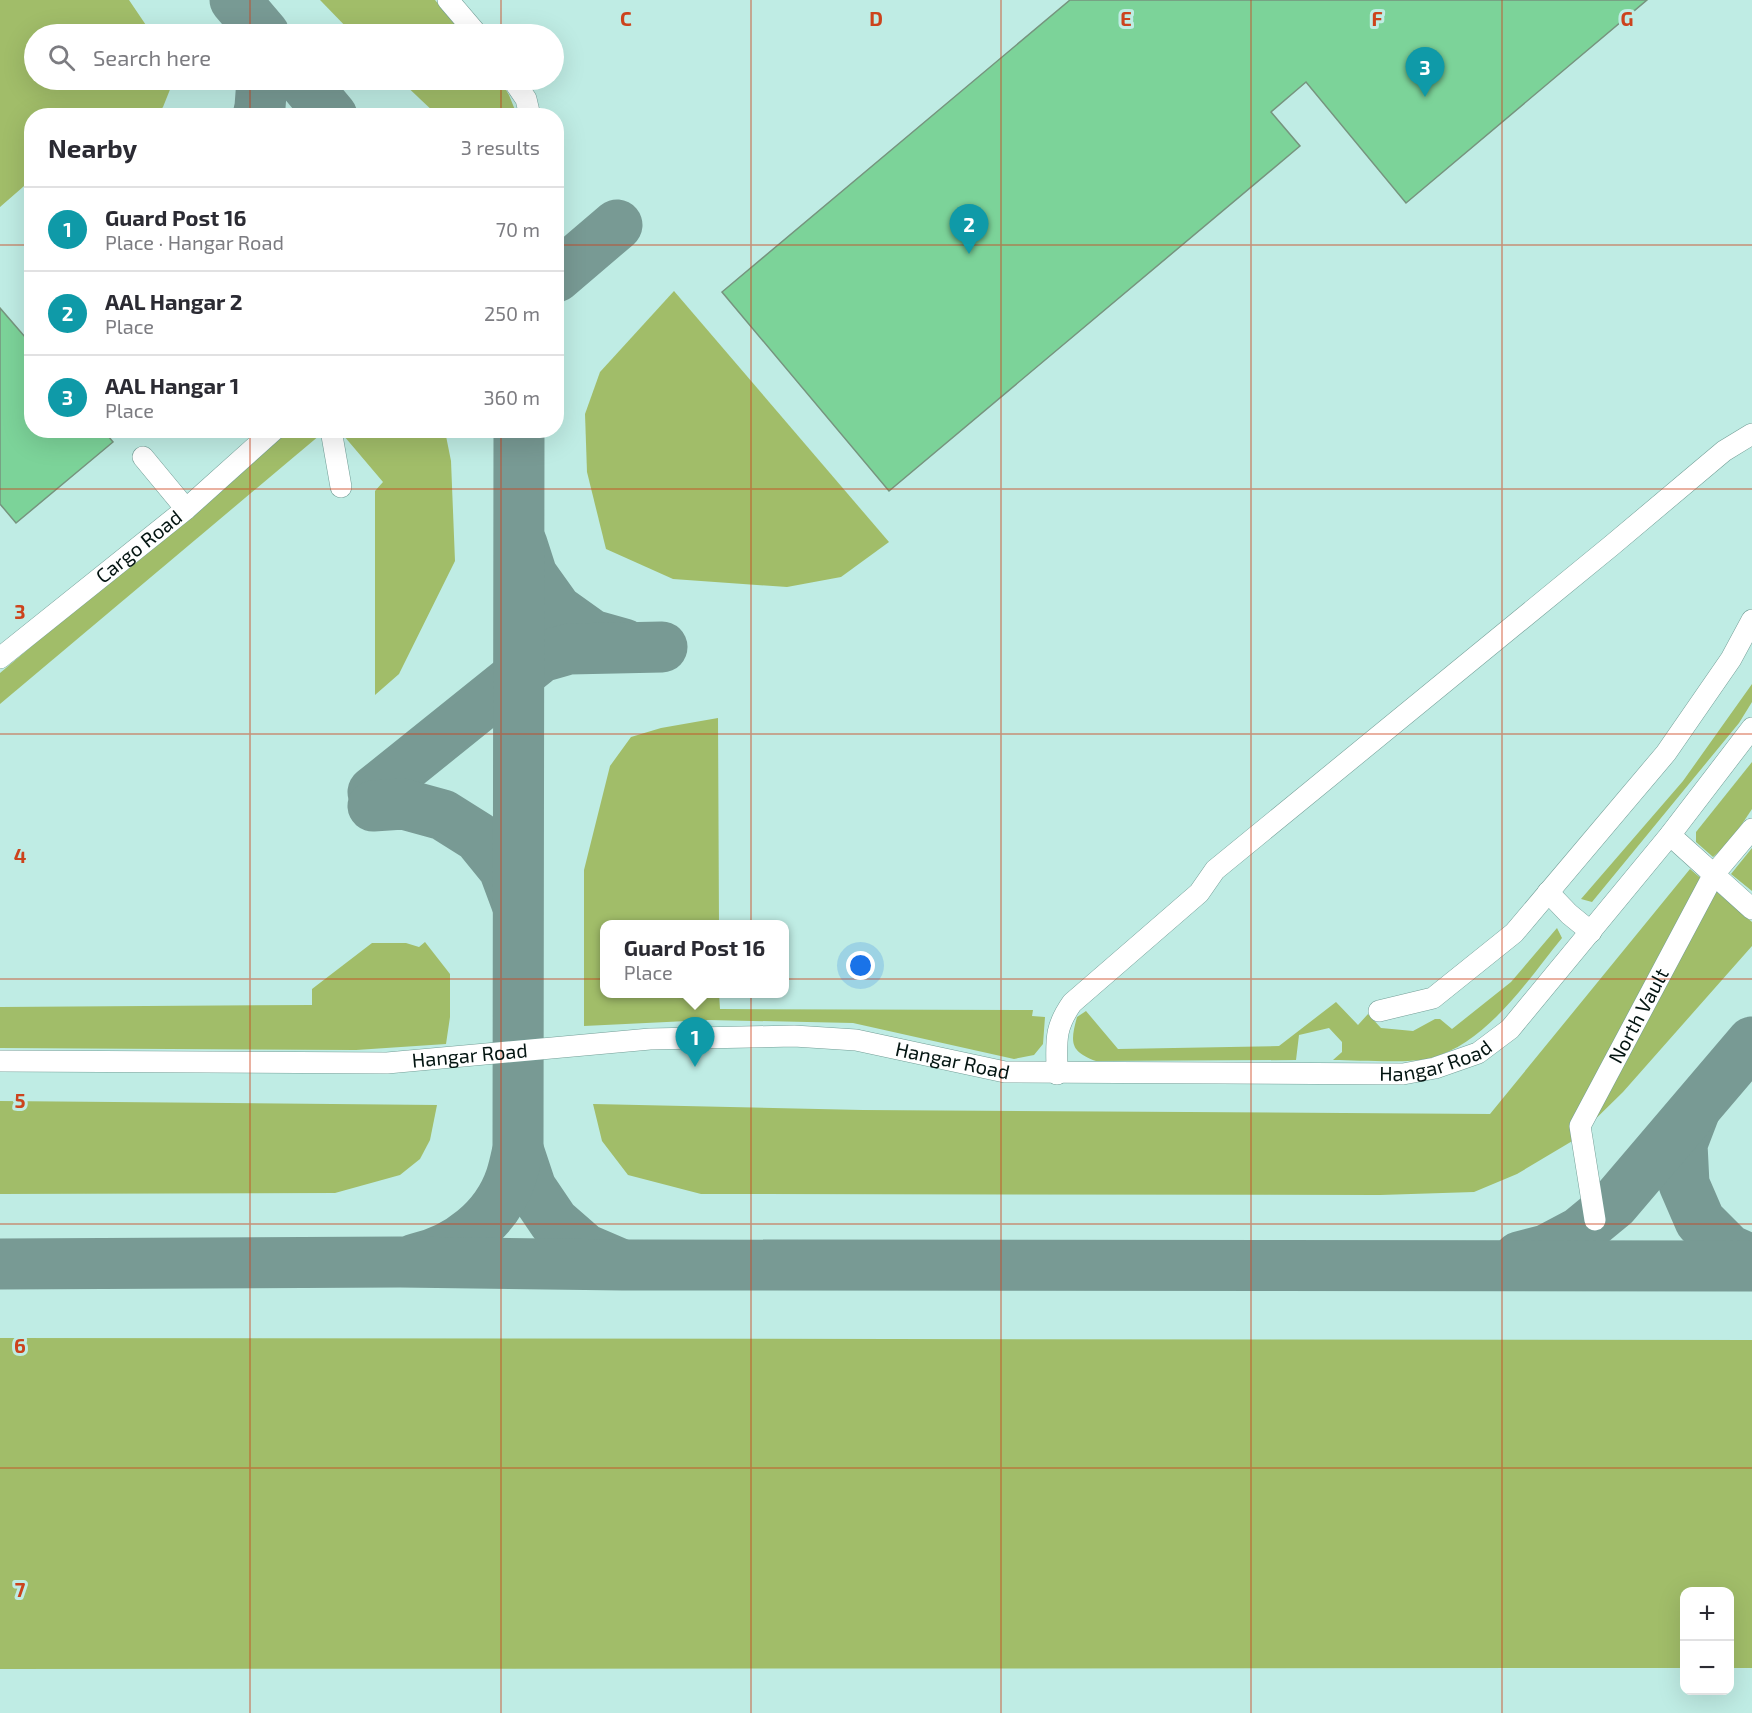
<!DOCTYPE html>
<meta charset="utf-8">
<style>
body{margin:0;font-family:"Exo 2",sans-serif;background:#f7f7f7;color:#2b2b33}
.controls{position:absolute;right:18px;bottom:18px;display:grid;overflow:hidden;border-radius:12px;box-shadow:0 6px 24px #0002}
.controls button{width:54px;height:54px;display:grid;place-items:center;padding:0;border:0;border-bottom:2px solid #e1e1e2;background:#fff;color:#2b2b33;font:30px sans-serif}
.you{position:absolute;left:861px;top:966px;width:21px;height:21px;margin:-15px;border:4px solid #fff;border-radius:50%;background:#1a73e8;box-shadow:0 0 0 9px #1a73e833}
.badge{display:grid;place-items:center;width:39px;height:39px;border-radius:50%;background:#cc431c;color:#fff;font-size:20px;font-weight:700}
.pin{position:absolute;translate:-50% -50px;filter:drop-shadow(0 2px 3px #0008)}
.pin::after{content:'';position:absolute;top:32px;width:21px;height:18px;background:inherit;clip-path:polygon(0 0,100% 0,50% 100%)}
.popup{position:absolute;left:600px;top:920px;width:189px;height:78px;box-sizing:border-box;display:grid;place-content:center;border-radius:12px;background:#fff;filter:drop-shadow(0 2px 4px #0005);font-size:20px;white-space:nowrap;color:#7c7c81}
.popup b{font-size:22px;color:#2b2b33}
.popup::after{content:'';position:absolute;left:50%;top:100%;margin-left:-12px;border:12px solid transparent;border-top-color:#fff}
.list{margin:0;padding:0;list-style:none}
h2{display:flex;justify-content:space-between;align-items:center;height:78px;margin:0;padding:0 24px;font-size:26px}
h2 small{font-size:20px;font-weight:400;color:#7c7c81}
.list li{display:grid;grid-template-columns:39px 1fr auto;gap:18px;align-items:center;box-sizing:border-box;height:84px;padding:0 24px;border-top:2px solid #e1e1e2}
.list b{display:block;font-size:22px;white-space:nowrap}
.list p{margin:0;font-size:20px;white-space:nowrap;color:#7c7c81}
.list em{font-size:20px;font-style:normal;color:#7c7c81}
.icon{flex:none;width:33px;height:33px;fill:none;stroke:currentColor;stroke-width:2;stroke-linecap:round;stroke-linejoin:round}
.map{position:relative;flex:none;width:1752px;height:1713px;overflow:hidden}
.search{position:absolute;background:#fff;box-shadow:0 6px 24px #0002;left:24px;top:24px;width:540px;height:66px;display:flex;align-items:center;gap:15px;box-sizing:border-box;padding:0 21px;border-radius:33px;color:#7c7c81;font-size:22px}
.panel{position:absolute;background:#fff;box-shadow:0 6px 24px #0002;left:24px;top:108px;width:540px;height:330px;border-radius:24px}
.map>svg:first-child{display:block}
.green{fill:#a1bd69}
.lines{fill:none;stroke-linecap:round;stroke-linejoin:round}
.taxiway{stroke:#789a94;stroke-width:51}
.building{fill:#7cd399;stroke:#76947e;stroke-width:1.5}
.minor-casing{stroke:#739e97;stroke-width:22}
.minor{stroke:#fff;stroke-width:21}
.grid{fill:none;stroke:#cc431c;stroke-width:1.5;stroke-opacity:0.55}
.labels{text-anchor:middle;stroke-width:6;stroke-linejoin:round;paint-order:stroke}
.street-label{font-size:20px;fill:#041512;stroke:#bfece4}
.grid-label{font-size:20px;text-anchor:middle;font-weight:bold;fill:#cc431c;stroke:#bfece4;stroke-width:6;stroke-linejoin:round;paint-order:stroke}
</style>
<div class="map">
<svg width="1752" height="1713" viewBox="0 0 1752 1713">
<rect width="100%" height="100%" fill="#bfece4"/>
<g class="green">
<polygon points="0,0 129,0 152,34 34,34 34,80 173,80 173,82 163,107 157,115 32,116 31,180 0,207"/>
<polygon points="320,0 435,0 463,34 353,34"/>
<polygon points="400,80 500,80 509,95 517,115 437,115"/>
<polygon points="674,291 889,542 841,577 787,587 673,579 606,549 587,472 585,414 600,372"/>
<polygon points="287,431 317,431 320,435 0,704 0,673"/>
<polygon points="344,431 445,431 451,461 455,561 399,674 375,695 375,491 383,482 344,436"/>
<polygon points="1752,684 1752,702 1739,723 1592,902 1581,899 1683,781"/>
<polygon points="718,718 719,924 605,924 605,994 719,994 720,1009 1033,1010 1032,1016 1045,1017 1043,1044 1034,1055 1014,1059 853,1023 708,1020 584,1026 584,870 610,766 631,737 661,728"/>
<polygon points="1752,762 1752,809 1730,842 1713,857 1696,842 1696,832"/>
<polygon points="1752,848 1752,891 1731,874"/>
<polygon points="1690,869 1752,922 1752,946 1623,1092 1574,1140 1517,1174 1474,1192 1380,1195 701,1194 628,1175 602,1141 593,1104 863,1110 1490,1114"/>
<path d="M1557,928L1562,938C1527,981 1487,1043 1431,1058C1408,1064 1360,1060 1333,1060L1342,1052V1042L1329,1028L1299,1035L1296,1060L1096,1061C1070,1051 1070,1043 1077,1017L1086,1011L1118,1049L1279,1046L1336,1002L1358,1025L1368,1014L1381,1028L1413,1031L1435,1019H1440L1452,1029L1511,982Z"/>
<polygon points="425,942 450,974 450,1017 446,1044 356,1050 0,1048 0,1007 312,1005 312,989 372,943 406,943 419,947"/>
<polygon points="0,1101 437,1105 430,1140 420,1159 400,1175 335,1193 0,1194"/>
<polygon points="0,1338 1752,1340 1752,1668 1730,1668 1730,1592 1684,1592 1684,1668 0,1669"/>
</g>
<g class="lines">
<g class="taxiway">
<polyline points="235,0 264,34"/>
<polyline points="302,80 332,116"/>
<polyline points="258,116 260,107 262,80"/>
<polyline points="556,277 617,225"/>
<polyline points="522,544 532,575 557,610 592,635 624,644"/>
<polyline points="373,792 541,657 569,649 662,647"/>
<polyline points="373,806 403,804 443,815 478,837 504,869 517,904"/>
<polyline points="1695,1110 1682,1144 1684,1184 1700,1221 1729,1250 1752,1260"/>
<polyline points="518,1149 531,1188 554,1222 585,1249 620,1264"/>
<polyline points="1519,1257 1546,1250 1580,1232 1614,1204 1752,1042"/>
<path d="M415,1259C458,1250 497,1219 511,1177C514,1168 516,1158 518,1149L519,430"/>
<polyline points="0,1264 400,1262 623,1265 1752,1266"/>
</g>
</g>
<g class="building">
<polygon points="1070,0 1647,0 1406,203 1306,82 1271,112 1300,146 889,491 722,292"/>
<polygon points="0,308 32,345 32,430 103,430 113,442 16,523 0,504"/>
</g>
<g class="lines">
<defs>
<g id="minor">
<polyline points="448,0 477,34"/>
<polyline points="513,80 526,99 530,116"/>
<polyline points="331,430 341,487"/>
<polyline points="143,457 186,509"/>
<path id="s1" d="M0,658L186,509L274,430"/>
<polyline points="1670,835 1752,909"/>
<polyline points="1548,892 1569,914 1591,932"/>
<polyline points="1379,1011 1433,998 1514,933 1666,753 1731,659 1752,620"/>
<path id="s2" d="M0,1061L387,1063L650,1039L794,1036L856,1040L1005,1072L1403,1074L1435,1068L1478,1053L1510,1029L1670,835L1752,728"/>
<path d="M1057,1074C1057,1043 1053,1030 1072,1003L1199,893L1215,870L1611,546L1724,451L1752,434"/>
<path id="s3" d="M1595,1220L1580,1126L1714,874L1752,829"/>
</g>
</defs>
<use href="#minor" class="minor-casing"/>
<use href="#minor" class="minor"/>
</g>
<path class="grid" d="M250,0V34M501,0V34M751,0V1713M1001,0V1713M1251,0V1713M1502,0V1713M250,80V116M501,80V116M0,245H32M556,245H1752M250,430V1713M501,430V1713M0,489H1752M0,734H1752M0,979H1752M0,1224H1752M0,1468H1752"/>
<g class="labels">
<g class="street-label">
<text dy="7" stroke="none"><textPath href="#s1" startOffset="178">Cargo Road</textPath></text>
<text dy="7" stroke="none"><textPath href="#s3" startOffset="220">North Vault</textPath></text>
<text dy="7" stroke="none"><textPath href="#s2" startOffset="470">Hangar Road</textPath></text>
<text dy="7" stroke="none"><textPath href="#s2" startOffset="1442">Hangar Road</textPath></text>
<text dy="7" stroke="none"><textPath href="#s2" startOffset="956">Hangar Road</textPath></text>
</g>
</g>
<g class="grid-label">
<text x="626" y="26">C</text>
<text x="876" y="26">D</text>
<text x="1126" y="26">E</text>
<text x="1377" y="26">F</text>
<text x="1627" y="26">G</text>
<text x="20" y="619">3</text>
<text x="20" y="863">4</text>
<text x="20" y="1108">5</text>
<text x="20" y="1353">6</text>
<text x="20" y="1597">7</text>
</g>
</svg>
<div class="controls">
<button>+</button>
<button>−</button>
</div>
<div class="you"></div>
<div class="pin badge" style="left:695px;top:1067px;background:#0f9aa8">1</div>
<div class="popup"><b>Guard Post 16</b>Place</div>
<div class="pin badge" style="left:969px;top:254px;background:#0f9aa8">2</div>
<div class="pin badge" style="left:1425px;top:97px;background:#0f9aa8">3</div>
<div class="search"><svg class="icon" aria-label="search" viewBox="0 0 24 24"><circle cx="10" cy="10" r="6"/><path d="M15 15l6 6"/></svg>Search here</div>
<section class="panel">
<h2>Nearby<small>3 results</small></h2>
<ul class="list">
<li><span class="badge" style="background:#0f9aa8">1</span><div><b>Guard Post 16</b><p>Place · Hangar Road</p></div><em>70 m</em></li>
<li><span class="badge" style="background:#0f9aa8">2</span><div><b>AAL Hangar 2</b><p>Place</p></div><em>250 m</em></li>
<li><span class="badge" style="background:#0f9aa8">3</span><div><b>AAL Hangar 1</b><p>Place</p></div><em>360 m</em></li>
</ul>
</section>
</div>
